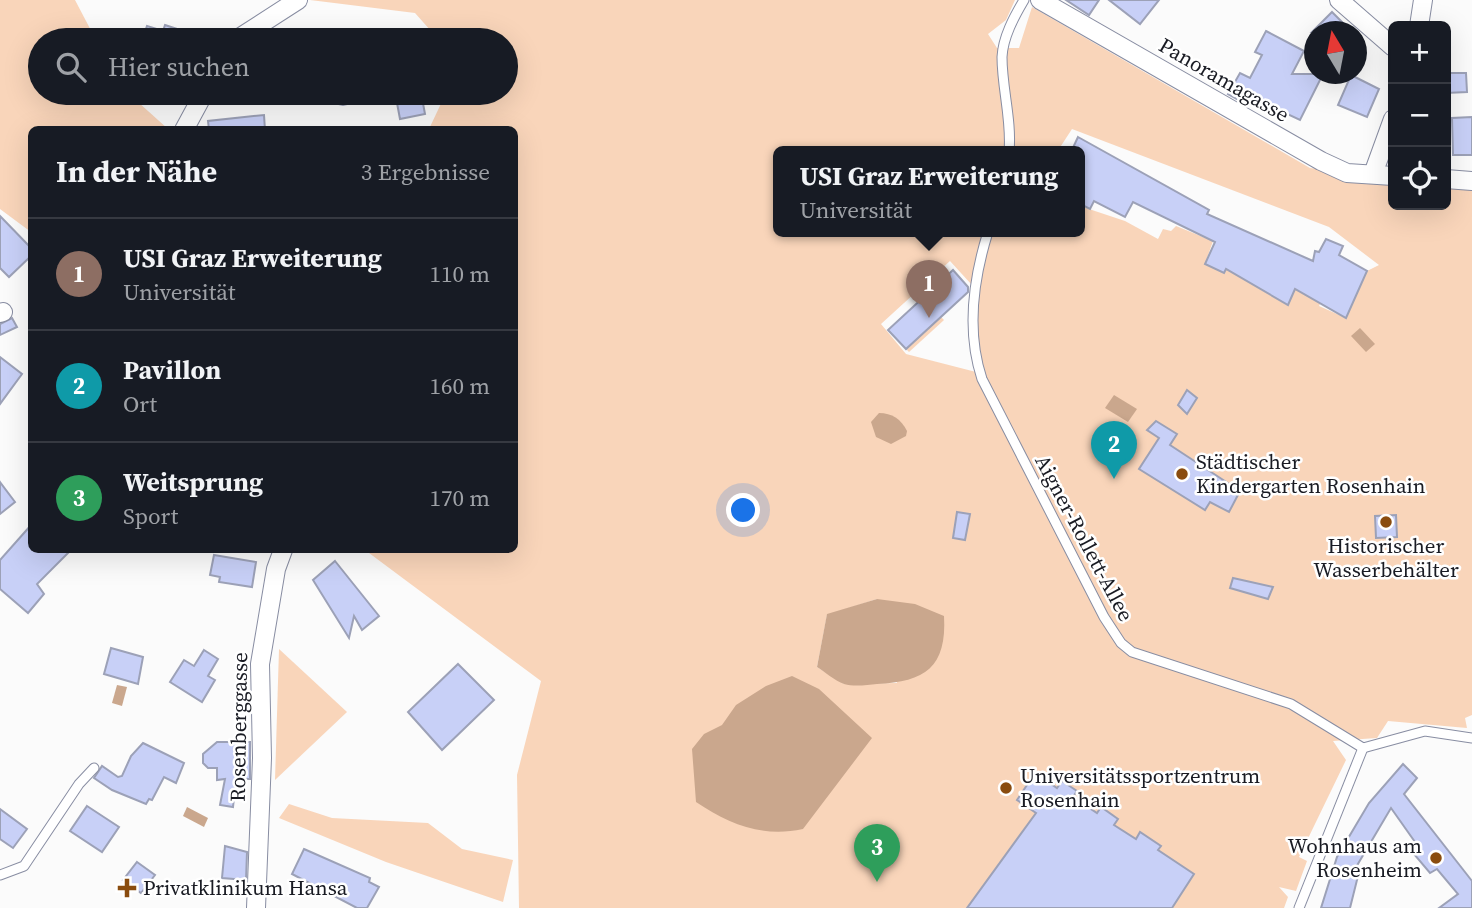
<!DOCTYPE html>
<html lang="de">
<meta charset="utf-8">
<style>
body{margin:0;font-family:"Source Serif 4",serif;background:#20242c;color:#f1f3f6}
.controls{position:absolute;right:21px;top:21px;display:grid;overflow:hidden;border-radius:10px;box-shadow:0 7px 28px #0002}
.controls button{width:63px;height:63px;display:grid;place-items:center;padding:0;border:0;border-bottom:2px solid #363941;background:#171b24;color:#f1f3f6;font:35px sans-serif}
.compass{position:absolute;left:1304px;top:21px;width:63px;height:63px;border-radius:50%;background:#171b24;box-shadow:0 7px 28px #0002;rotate:350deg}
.you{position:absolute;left:744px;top:511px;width:24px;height:24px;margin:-18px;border:5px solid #fff;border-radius:50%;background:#1a73e8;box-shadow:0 0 0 10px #1a73e833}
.badge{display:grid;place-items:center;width:46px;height:46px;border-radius:50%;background:#b45309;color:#fff;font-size:23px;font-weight:700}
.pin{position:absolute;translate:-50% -58px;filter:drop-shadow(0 2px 4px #0008)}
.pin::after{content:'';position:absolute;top:37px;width:24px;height:21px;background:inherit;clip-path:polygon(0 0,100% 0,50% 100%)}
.popup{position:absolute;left:773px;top:146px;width:312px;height:91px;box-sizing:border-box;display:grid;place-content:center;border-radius:10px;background:#171b24;filter:drop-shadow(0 2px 5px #0005);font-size:23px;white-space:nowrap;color:#9ea1a6}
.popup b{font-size:26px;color:#f1f3f6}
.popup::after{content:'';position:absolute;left:50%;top:100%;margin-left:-14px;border:14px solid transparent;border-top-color:#171b24}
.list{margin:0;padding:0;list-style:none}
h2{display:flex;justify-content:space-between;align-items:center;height:91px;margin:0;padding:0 28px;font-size:30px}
h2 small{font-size:23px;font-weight:400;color:#9ea1a6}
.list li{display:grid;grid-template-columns:46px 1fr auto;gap:21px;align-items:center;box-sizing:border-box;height:112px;padding:0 28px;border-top:2px solid #363941}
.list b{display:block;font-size:26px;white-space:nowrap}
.list p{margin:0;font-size:23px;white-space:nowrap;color:#9ea1a6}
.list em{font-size:23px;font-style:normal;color:#9ea1a6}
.icon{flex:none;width:38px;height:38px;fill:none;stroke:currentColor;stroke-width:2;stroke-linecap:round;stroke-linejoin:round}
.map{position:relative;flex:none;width:1472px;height:908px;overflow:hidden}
.search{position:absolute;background:#171b24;box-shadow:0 7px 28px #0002;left:28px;top:28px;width:490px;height:77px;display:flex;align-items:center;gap:18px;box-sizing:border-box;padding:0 24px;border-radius:38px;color:#9ea1a6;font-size:26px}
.panel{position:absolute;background:#171b24;box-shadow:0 7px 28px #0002;left:28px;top:126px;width:490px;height:427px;border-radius:10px}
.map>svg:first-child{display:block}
.green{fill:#f9d5ba;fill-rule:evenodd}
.water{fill:#caa78d}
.building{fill:#c8d0f7;stroke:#9ca1b7;stroke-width:2}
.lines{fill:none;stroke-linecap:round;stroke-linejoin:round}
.lane-casing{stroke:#888da2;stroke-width:11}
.street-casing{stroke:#888da2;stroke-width:20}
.lane{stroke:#fff;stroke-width:9}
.street{stroke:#fff;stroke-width:18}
.poi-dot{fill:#8a4c0f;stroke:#fff;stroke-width:2.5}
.labels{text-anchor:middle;stroke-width:5;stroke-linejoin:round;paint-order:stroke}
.street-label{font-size:21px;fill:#191b23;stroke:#fff}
.poi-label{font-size:21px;fill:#191b23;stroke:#fff;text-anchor:start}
</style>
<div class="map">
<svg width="1472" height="908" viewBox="0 0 1472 908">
<rect width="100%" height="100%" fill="#fbfbfb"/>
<g class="green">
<polygon points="0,0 75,0 96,40 40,40 40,93 128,93 168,129 32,130 31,232 0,209"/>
<path d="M310,0H1015L1006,20L988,34L997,48H1019L1032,7L1310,168L1393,179V205H1446V187L1472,190V715L1465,718L1467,728L1388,721L1377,738L1333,741L1346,760L1299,857L1307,861L1296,891L1279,887L1288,897L1284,908H519L517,775L541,681L365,550H514V130L429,129L446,93H506V40H439L415,13ZM1072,129L1329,227L1379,265L1367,271L1346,318L1319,306L1321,302L1295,287L1287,305L1226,269L1205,264L1213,241L1176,226L1171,231L1163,229L1158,239L1125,221L1080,206V232H778V152H1057ZM950,261L971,284L976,372L906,354L881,324ZM877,599L897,683L844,684L817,667L827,615Z"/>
<polygon points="941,317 944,320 909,352 906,349"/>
<polygon points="279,649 347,712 275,780"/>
<polygon points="289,804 332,818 428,823 462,849 513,860 503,902 386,862 279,818"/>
</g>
<g class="water">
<polygon points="1360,328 1375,344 1366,352 1351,336"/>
<polygon points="1114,395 1137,409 1128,422 1105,408"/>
<path d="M879,413C892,413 901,419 907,431L906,436L891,444L876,437L871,422Z"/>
<path d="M877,599L915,604L944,616C947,667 925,682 877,684C867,685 854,687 844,684C835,681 825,672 817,667L827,614Z"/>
<path d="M792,676L819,689L872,738L803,829C762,838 729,824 696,802L692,749L704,734L722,725L736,705L766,686Z"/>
<polygon points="117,685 127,687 122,706 112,703"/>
<polygon points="187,807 208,818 204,827 183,816"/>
</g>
<g class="building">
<polygon points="1066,0 1099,0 1089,15"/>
<polygon points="1109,0 1159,0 1140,24"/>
<polygon points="1332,12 1352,32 1312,32"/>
<polygon points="165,25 180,30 178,36 184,37 183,40 142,40 147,26 163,31"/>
<polygon points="1266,31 1304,51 1292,74 1323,74 1300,120 1264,103 1263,105 1251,99 1248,105 1228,94 1240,73 1250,78 1262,55 1255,52"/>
<polygon points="1446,73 1466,73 1467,92 1446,93"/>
<polygon points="1351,75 1379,89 1367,117 1338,105"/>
<polygon points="311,93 374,93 375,98 343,105 310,98"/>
<polygon points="422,98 425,114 400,119 397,103"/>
<polygon points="264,115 265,130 209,130 208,121"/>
<polygon points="1472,117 1472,155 1453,155 1452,118"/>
<polygon points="1078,137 1209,210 1207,214 1313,261 1315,251 1319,252 1326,239 1343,246 1339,255 1367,271 1346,318 1295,289 1288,305 1226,269 1224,273 1205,264 1215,242 1133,202 1125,217 1094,201 1090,209 1080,204 1080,152 1071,152"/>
<polygon points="0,216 32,249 32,255 9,277 0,268"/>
<polygon points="953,270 968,287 968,292 906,349 888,330"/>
<polygon points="12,318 17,327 0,335 0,324"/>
<polygon points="0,357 22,374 0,404"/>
<polygon points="1187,390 1197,398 1187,414 1178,405"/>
<polygon points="1156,421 1177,434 1170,445 1240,491 1229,512 1210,502 1205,510 1139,469 1159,438 1147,430"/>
<polygon points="0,482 15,502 0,514"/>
<polygon points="957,512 970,514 965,540 953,538"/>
<polygon points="1396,515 1397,537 1376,538 1375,516"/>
<polygon points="32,524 32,550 71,550 37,584 44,594 28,613 0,589 0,560"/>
<polygon points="214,555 256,562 252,587 219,582 220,577 210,575"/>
<polygon points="335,561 379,616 362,630 354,616 349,638 313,580"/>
<polygon points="1233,578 1273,587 1268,599 1230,588"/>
<polygon points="111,648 143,657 138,684 104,674"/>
<polygon points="204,650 218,659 208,676 215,680 202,702 170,682 184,660 194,666"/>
<polygon points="458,664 494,700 442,750 408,712"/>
<polygon points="217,742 250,742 250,779 236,779 233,807 220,805 225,779 217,780 217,768 208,768 203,763 203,754"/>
<polygon points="143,743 184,763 176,783 164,777 152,800 149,799 146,804 112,790 94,778 102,766 118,777 122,776 131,756"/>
<polygon points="1403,764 1417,778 1404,794 1472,881 1472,908 1439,908 1458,894 1437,869 1430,873 1408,847 1415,842 1391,808 1352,874 1358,876 1350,908 1321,908 1337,857 1369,803"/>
<polygon points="1035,773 1057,788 1062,781 1077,791 1073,797 1097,813 1101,807 1118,819 1114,825 1136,839 1140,832 1161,846 1158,850 1194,874 1172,908 967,908 1036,813 1017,800"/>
<polygon points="87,806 119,827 102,852 70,831"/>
<polygon points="0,809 27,829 13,848 0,839"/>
<polygon points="225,846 247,852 246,880 222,878"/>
<polygon points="304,849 370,878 369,882 379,887 367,908 357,908 292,874"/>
<polygon points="137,862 155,875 141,893 123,880"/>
</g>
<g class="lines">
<defs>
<g id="lane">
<path d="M1009,152C1012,120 1002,89 1002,57C1003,37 1014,17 1024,0"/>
<path d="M988,232C973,280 966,331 982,379L1104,617L1121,643L1132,652L1291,704L1363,748"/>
<polyline points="1363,748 1425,731 1472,738"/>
<polyline points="0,875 24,866 79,784 94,768"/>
<polyline points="1299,908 1363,748"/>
</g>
<g id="street">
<polyline points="1040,0 1321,161 1347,173 1393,176"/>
<polyline points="1339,0 1393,47"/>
<polyline points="1419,26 1423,0"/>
<polyline points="236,40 298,0"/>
<polyline points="184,130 204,93"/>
<polyline points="1373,174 1393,119"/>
<polyline points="1446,179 1472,181"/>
<polyline points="0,313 3,312"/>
<polyline points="256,908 262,758 260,664 276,569 283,550"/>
</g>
</defs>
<use href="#lane" class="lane-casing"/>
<use href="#street" class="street-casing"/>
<use href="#lane" class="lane"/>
<use href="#street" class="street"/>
</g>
<g class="poi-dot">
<circle cx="1182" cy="474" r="7"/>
<circle cx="1386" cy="522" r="7"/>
<circle cx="1006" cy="788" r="7"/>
<circle cx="1436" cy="858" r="7"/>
<path d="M123.5 877.5h7v7h7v7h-7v7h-7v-7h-7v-7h7z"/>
</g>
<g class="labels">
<g class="street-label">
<text transform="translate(1224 80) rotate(30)" y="7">Panoramagasse</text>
<text transform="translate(1084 538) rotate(62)" y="7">Aigner-Rollett-Allee</text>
<text transform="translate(239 727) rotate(-89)" y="7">Rosenberggasse</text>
</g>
<g class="poi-label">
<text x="1196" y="469">Städtischer<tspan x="1196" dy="24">Kindergarten Rosenhain</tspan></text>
<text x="1386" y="553" text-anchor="middle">Historischer<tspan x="1386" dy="24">Wasserbehälter</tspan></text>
<text x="1020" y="783">Universitätssportzentrum<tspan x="1020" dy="24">Rosenhain</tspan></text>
<text x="1422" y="853" text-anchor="end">Wohnhaus am<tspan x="1422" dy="24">Rosenheim</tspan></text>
<text x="143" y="895">Privatklinikum Hansa</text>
</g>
</g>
</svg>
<div class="controls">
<button>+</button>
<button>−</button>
<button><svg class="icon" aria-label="locate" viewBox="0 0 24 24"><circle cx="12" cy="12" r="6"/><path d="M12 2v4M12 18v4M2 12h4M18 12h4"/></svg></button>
</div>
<svg class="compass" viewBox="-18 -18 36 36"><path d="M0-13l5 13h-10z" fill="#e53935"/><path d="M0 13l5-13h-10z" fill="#9ea1a6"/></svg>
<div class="you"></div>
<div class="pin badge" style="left:929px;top:318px;background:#8d6e63">1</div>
<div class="popup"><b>USI Graz Erweiterung</b>Universität</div>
<div class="pin badge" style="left:1114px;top:479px;background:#0f9aa8">2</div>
<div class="pin badge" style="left:877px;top:882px;background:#2e9e5b">3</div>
<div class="search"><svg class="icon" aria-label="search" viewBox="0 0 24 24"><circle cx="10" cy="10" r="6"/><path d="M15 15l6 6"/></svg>Hier suchen</div>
<section class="panel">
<h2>In der Nähe<small>3 Ergebnisse</small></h2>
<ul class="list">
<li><span class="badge" style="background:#8d6e63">1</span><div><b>USI Graz Erweiterung</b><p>Universität</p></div><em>110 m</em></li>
<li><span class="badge" style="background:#0f9aa8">2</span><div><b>Pavillon</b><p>Ort</p></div><em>160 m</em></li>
<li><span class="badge" style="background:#2e9e5b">3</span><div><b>Weitsprung</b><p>Sport</p></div><em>170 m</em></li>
</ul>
</section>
</div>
